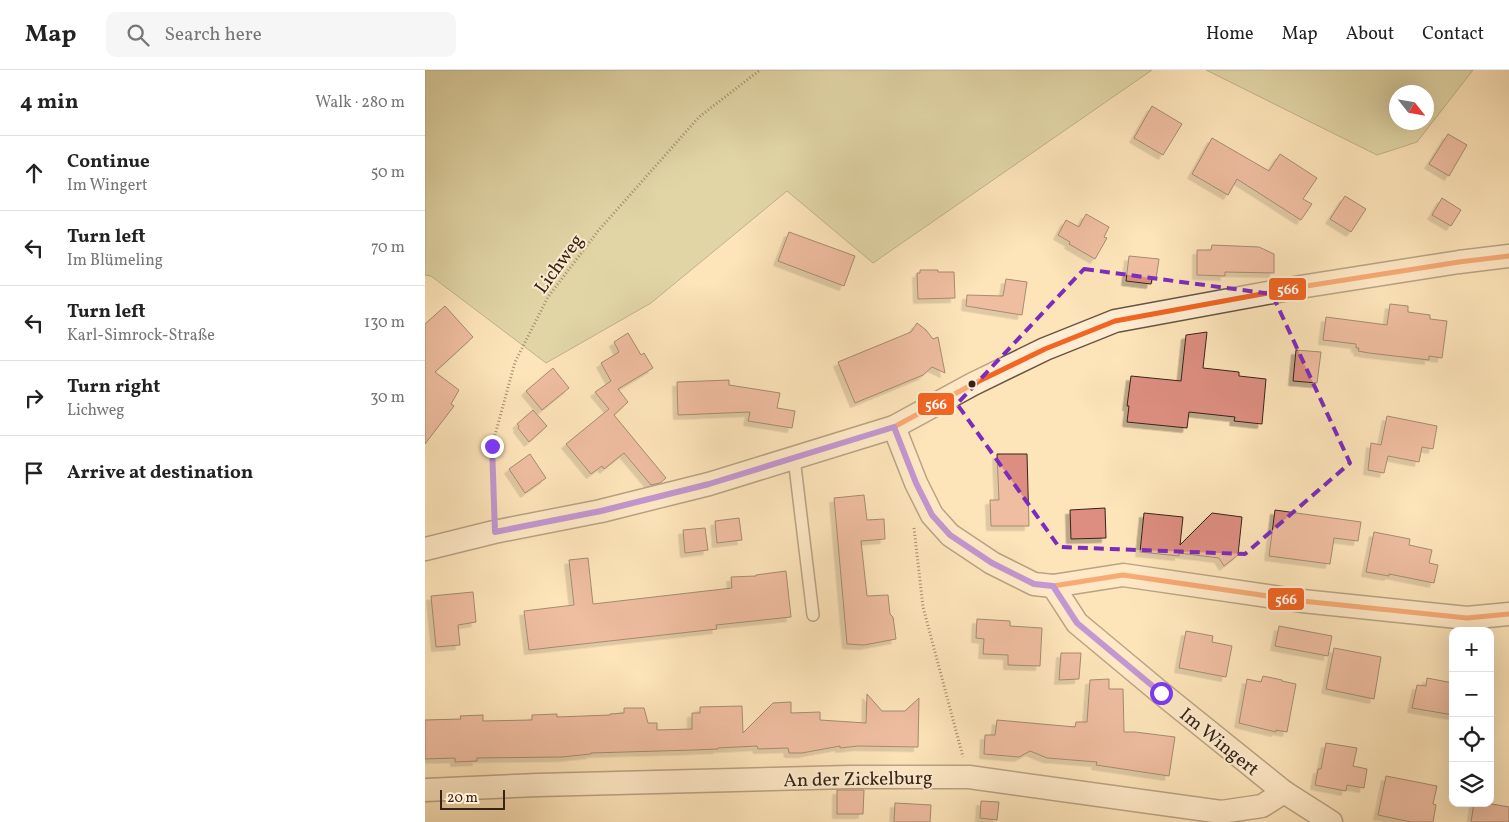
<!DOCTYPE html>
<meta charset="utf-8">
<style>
body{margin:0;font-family:Vollkorn,serif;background:#f6f6f6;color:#222}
.controls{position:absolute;right:15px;bottom:15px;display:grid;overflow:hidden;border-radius:10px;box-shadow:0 5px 20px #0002}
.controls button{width:45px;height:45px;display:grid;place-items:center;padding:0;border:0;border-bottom:1px solid #e0e0e0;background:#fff;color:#222;font:25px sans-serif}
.compass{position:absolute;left:964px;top:15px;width:45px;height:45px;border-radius:50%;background:#fff;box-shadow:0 5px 20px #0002;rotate:121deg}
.scale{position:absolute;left:15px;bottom:12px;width:65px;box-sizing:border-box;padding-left:5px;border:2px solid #372417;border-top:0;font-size:14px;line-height:18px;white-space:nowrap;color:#372417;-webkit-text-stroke:4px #feedd2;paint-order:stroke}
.stop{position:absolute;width:15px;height:15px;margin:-11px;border:4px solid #7c3aed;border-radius:50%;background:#fff}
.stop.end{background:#7c3aed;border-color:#fff;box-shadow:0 1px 5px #0008}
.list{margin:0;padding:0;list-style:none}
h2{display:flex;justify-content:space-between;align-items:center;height:65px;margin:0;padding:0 20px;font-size:21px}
h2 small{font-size:16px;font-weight:400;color:#767676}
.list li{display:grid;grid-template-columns:32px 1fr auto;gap:15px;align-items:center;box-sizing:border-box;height:75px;padding:0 20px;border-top:1px solid #e0e0e0}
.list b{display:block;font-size:19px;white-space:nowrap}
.list p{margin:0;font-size:16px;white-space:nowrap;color:#767676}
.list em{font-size:16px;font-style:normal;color:#767676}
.icon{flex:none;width:28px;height:28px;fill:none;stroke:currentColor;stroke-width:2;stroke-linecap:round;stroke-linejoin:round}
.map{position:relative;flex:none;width:1084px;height:752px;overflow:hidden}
header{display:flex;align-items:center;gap:30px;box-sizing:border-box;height:70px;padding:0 25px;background:#fff;border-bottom:1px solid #e0e0e0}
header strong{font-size:24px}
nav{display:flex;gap:28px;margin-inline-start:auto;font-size:18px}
.search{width:350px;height:45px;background:#f6f6f6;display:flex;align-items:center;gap:12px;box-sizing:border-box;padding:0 18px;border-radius:10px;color:#767676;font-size:19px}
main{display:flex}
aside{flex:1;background:#fff}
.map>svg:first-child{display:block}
.green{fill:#bfc48f;stroke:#7b7453;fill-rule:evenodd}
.building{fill:#dd8e80;stroke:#372417;filter:url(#shadow)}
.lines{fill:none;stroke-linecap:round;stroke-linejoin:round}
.service-casing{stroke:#685440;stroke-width:14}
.minor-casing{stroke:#685440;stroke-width:25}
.path{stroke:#372417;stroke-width:3;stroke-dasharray:1 2.5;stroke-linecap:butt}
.service{stroke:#feedd2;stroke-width:11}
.minor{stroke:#feedd2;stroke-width:22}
.bus-1-casing{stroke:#feedd2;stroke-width:9}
.bus-1{stroke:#f26522;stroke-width:5}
.route{stroke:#7c3aed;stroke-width:6}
.marked{fill:none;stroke:#7b2cbf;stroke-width:4;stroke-dasharray:10 6;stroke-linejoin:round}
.bus-dot{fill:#372417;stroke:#feedd2;stroke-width:2}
.labels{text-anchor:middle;stroke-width:4;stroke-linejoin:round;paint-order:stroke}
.street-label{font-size:19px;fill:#372417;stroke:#feedd2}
.line-badge{stroke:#feedd2;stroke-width:2}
.badge-label{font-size:14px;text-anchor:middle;font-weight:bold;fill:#fff}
</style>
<header>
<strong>Map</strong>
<div class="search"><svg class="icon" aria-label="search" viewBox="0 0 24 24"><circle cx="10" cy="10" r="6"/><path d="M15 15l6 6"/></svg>Search here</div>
<nav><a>Home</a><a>Map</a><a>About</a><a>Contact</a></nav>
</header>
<main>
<aside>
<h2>4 min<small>Walk · 280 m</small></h2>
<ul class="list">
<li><svg class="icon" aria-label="ahead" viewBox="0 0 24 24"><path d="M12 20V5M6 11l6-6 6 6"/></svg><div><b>Continue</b><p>Im Wingert</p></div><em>50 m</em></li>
<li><svg class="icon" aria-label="left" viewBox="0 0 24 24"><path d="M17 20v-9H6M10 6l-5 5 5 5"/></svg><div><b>Turn left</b><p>Im Blümeling</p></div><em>70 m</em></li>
<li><svg class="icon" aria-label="left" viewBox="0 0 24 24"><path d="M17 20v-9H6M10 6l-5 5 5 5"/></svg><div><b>Turn left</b><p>Karl-Simrock-Straße</p></div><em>130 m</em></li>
<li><svg class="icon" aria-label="right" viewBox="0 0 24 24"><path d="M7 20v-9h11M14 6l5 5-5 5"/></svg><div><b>Turn right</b><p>Lichweg</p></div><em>30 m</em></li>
<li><svg class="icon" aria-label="arrive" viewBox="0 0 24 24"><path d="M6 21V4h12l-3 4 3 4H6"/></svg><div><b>Arrive at destination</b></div></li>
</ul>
</aside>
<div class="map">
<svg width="1084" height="752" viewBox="0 0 1084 752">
<defs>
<filter id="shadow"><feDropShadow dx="-4.5" dy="4.5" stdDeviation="0" flood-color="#0004"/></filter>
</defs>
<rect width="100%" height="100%" fill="#fde4b9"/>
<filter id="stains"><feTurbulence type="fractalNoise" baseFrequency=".004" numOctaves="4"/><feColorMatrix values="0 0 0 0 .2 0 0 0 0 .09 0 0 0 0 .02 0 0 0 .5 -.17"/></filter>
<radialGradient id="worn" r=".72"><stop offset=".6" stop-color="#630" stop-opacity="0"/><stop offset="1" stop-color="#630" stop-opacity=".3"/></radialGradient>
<g class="green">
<polygon points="0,0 727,0 448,193 362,121 226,233 121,293 6,206 0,205"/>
<path d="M781,0H1048L992,72L952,85ZM972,22H1002V52H972Z"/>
</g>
<g class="building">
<polygon points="727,36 757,54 738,85 709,68"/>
<polygon points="1023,64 1042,75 1024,106 1004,94"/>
<polygon points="787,68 844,101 855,84 892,108 878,129 887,134 876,150 812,109 803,125 767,104"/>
<polygon points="920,126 941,139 926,162 905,149"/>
<polygon points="1017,128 1036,140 1026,156 1007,145"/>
<polygon points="661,144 684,157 679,167 682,168 670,189 644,174 645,172 633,165 641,150 654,157"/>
<polygon points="364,162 430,186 419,216 353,191"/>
<polygon points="787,175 834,177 849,184 849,203 800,202 800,206 772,205 772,180 786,180"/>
<polygon points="704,186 734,189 731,209 727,209 726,214 701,211"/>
<polygon points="495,200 513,200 513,202 529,202 530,228 493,229 492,203 495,203"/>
<polygon points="581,209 602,212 597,245 541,236 542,225 578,226"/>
<polygon points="965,234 983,236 983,242 1005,245 1005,249 1022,251 1017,288 1004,286 1004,290 944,283 933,281 934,278 931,278 931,274 898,270 901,247 962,255"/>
<polygon points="20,236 48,267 10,302 34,320 26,334 29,336 0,374 0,254"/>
<polygon points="492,253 501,260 508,269 513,267 520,303 507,297 498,305 430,333 413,292 486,262"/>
<polygon points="782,262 778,298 814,302 814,306 841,309 837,354 809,351 810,347 764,342 762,358 702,352 704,336 702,336 706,306 756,311 761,265"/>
<polygon points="203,263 216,285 219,283 228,298 193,319 203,332 189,345 241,408 235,413 226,415 199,383 179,399 177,396 166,404 141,374 184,339 170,322 186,311 176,293 194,282 189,272"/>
<polygon points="871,280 896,282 892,313 868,311"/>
<polygon points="128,298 144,318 117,340 101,321"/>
<polygon points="304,310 304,315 355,323 352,338 370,341 367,358 323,351 325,342 253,345 252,312"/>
<polygon points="108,340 122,356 104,372 93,358 94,356 92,354"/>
<polygon points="962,346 1012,356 1008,379 997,377 994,392 963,386 959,403 943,400 946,373 956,375"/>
<polygon points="105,384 121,408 100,423 84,399"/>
<polygon points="572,384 602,384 604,456 566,456 565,430 574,430"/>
<polygon points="439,425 442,450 459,449 460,469 436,471 442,526 463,525 465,544 468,547 471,569 439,575 422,574 409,428"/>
<polygon points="680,438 681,468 646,469 645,440"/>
<polygon points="850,440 936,452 933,471 909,468 905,494 844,486"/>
<polygon points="719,443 758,447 755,475 787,443 817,447 813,485 799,496 794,488 754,483 754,486 715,482"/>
<polygon points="314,448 317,470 292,473 290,451"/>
<polygon points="280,458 283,480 260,483 258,460"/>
<polygon points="949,462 985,469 984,475 1007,480 1004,493 1013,495 1009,513 964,504 964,506 941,502"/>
<polygon points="163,488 168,534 307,518 306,507 331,506 331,505 361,501 366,547 291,555 292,559 104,580 99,541 149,535 144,490"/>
<polygon points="48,522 51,552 33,555 35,575 11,577 6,526"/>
<polygon points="552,549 585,551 585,556 617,558 615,596 583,595 583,585 558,584 559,569 551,568"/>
<polygon points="854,556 907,566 903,586 850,576"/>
<polygon points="761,561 788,566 787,572 807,576 801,607 754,598"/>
<polygon points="909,578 956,587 949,629 901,619"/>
<polygon points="636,583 656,583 654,609 634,610"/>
<polygon points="838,606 857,610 857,611 871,614 862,662 851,660 851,662 814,653 822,609 836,612"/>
<polygon points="1002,608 1028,613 1028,645 987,638 992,615 1001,616"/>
<polygon points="684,609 684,619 698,619 699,662 710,662 750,667 744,706 671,695 672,692 622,688 605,681 594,687 559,684 560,665 570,665 572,650 650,657 651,652 662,652 665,610"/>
<polygon points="442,624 457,641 480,641 494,628 493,677 433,676 415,678 415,676 377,683 364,683 363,678 333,679 332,676 293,678 293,679 269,680 166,683 166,684 137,687 52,688 52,691 30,692 30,688 0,689 0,650 36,649 35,646 58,645 58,651 107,650 107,645 132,644 132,647 185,645 185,644 199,643 199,638 219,638 223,653 232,653 232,660 267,659 267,643 275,643 275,637 317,636 318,663 348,633 366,632 366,643 395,642 395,650 441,653"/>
<polygon points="901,673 932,678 928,696 942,699 939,718 922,715 921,721 890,715 893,699 896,699"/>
<polygon points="961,706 1012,716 1008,734 1011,735 1008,752 986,752 953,745"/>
<polygon points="412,720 439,720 438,744 412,744"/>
<polygon points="556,731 574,732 572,750 555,748"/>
<polygon points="470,733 506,735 505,752 469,752"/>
<polygon points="1049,733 1061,733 1084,737 1084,752 1046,752"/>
</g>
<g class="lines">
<defs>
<polyline id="service" points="369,388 388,545"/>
<g id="minor">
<polyline points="469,357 491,413 507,445 525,465 567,493 609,514 628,516 698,505 877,531 1042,548 1084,544"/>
<polyline points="0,479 69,462 176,441 284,414 469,357 548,314 620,279 690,251 875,217 1034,192 1084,186"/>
<polyline points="628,516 652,553 736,623 859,722 906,752"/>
<polyline points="0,720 113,715 425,707 544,707 796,742 837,736 859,722"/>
</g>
</defs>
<use href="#service" class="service-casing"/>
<use href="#minor" class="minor-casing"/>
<g class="path">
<polyline points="69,442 67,376 90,292 123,227 173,161 274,47 335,0"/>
<polyline points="489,458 498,537 538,687"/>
</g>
<use href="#service" class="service"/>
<use href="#minor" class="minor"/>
<defs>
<polyline id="bus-1" points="1084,186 1034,192 875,217 690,251 620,279 548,314 469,357 491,413 507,445 525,465 567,493 609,514 628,516 698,505 877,531 1042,548 1084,544"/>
</defs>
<use href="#bus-1" class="bus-1-casing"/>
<use href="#bus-1" class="bus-1"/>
</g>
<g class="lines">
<polyline class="route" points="67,376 70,462 176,441 284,414 469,357 491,413 507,445 525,465 567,493 609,514 628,516 652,553 736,623"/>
</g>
<path d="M0 0H1084V752H0ZM659,199L847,224L925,393L820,484L634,477L532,334Z" fill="#fde4b9" fill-opacity=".55" fill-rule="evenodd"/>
<path class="marked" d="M659,199L847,224L925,393L820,484L634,477L532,334Z"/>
<circle class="bus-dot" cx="547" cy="314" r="4.5"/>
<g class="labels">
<g class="street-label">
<text transform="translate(133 193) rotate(-54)" y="7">Lichweg</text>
<text transform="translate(795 671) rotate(39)" y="7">Im Wingert</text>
<text transform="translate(433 708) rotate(-1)" y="7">An der Zickelburg</text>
</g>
</g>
<g class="line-badge">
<rect x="843" y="207" width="39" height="24" rx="5" fill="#f26522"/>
<rect x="492" y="322" width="38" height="24" rx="5" fill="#f26522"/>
<rect x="842" y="517" width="38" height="24" rx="5" fill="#f26522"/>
</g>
<g class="badge-label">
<text x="863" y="224">566</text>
<text x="511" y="339">566</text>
<text x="861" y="534">566</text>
</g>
<rect width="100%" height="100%" filter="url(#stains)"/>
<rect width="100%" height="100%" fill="url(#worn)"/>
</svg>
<div class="controls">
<button>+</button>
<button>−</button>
<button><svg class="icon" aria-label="locate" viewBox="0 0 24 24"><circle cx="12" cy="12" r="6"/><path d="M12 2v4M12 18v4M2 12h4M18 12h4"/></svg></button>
<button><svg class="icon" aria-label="layers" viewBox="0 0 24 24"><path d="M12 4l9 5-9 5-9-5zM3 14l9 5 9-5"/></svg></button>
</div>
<svg class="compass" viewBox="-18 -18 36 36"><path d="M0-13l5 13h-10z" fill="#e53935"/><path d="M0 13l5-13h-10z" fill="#767676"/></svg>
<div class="scale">20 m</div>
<div class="stop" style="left:736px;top:623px"></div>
<div class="stop end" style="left:67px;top:376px"></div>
</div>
</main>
